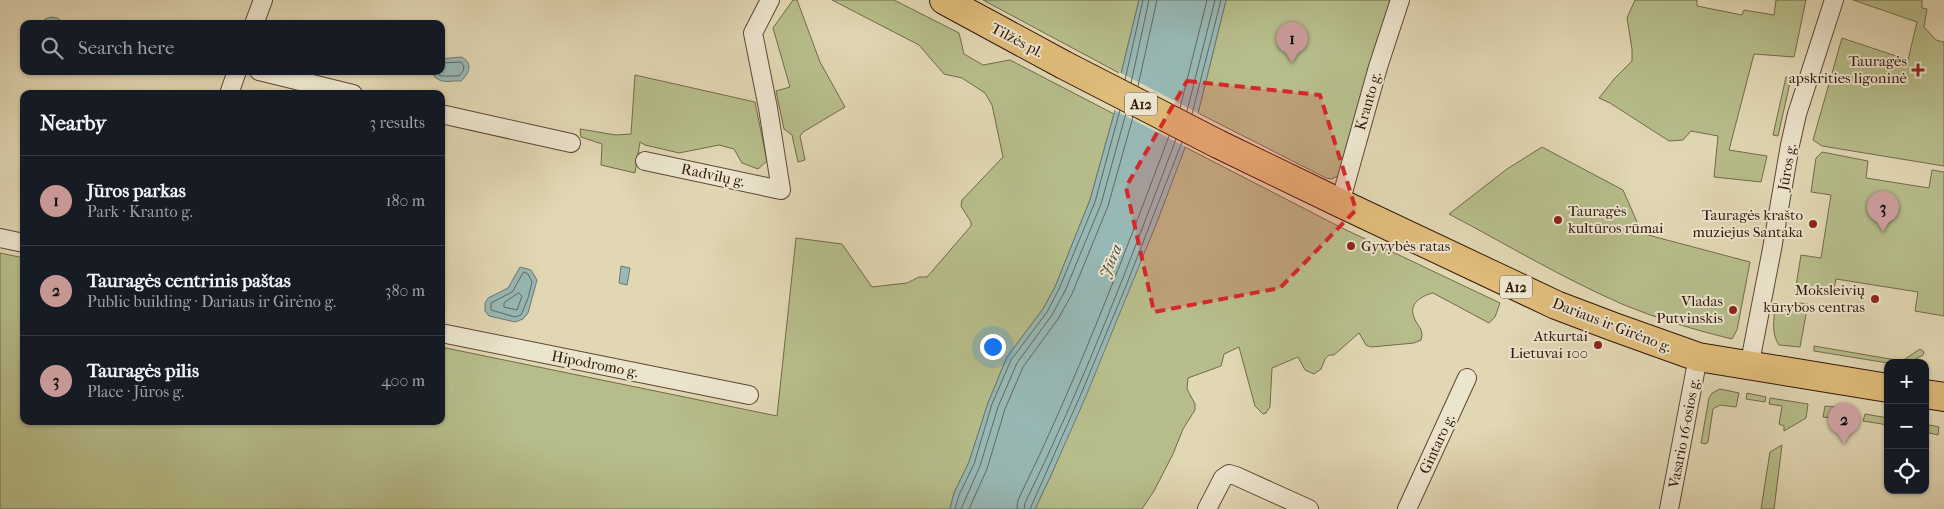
<!DOCTYPE html>
<meta charset="utf-8">
<style>
body{margin:0;font-family:"IM FELL French Canon",serif;background:#20242c;color:#f1f3f6}
.controls{position:absolute;right:15px;bottom:15px;display:grid;overflow:hidden;border-radius:10px;box-shadow:0 1px 4px #0004}
.controls button{width:45px;height:45px;display:grid;place-items:center;padding:0;border:0;border-bottom:1px solid #363941;background:#171b24;color:#f1f3f6;font:25px sans-serif}
.you{position:absolute;left:992px;top:346px;width:18px;height:18px;margin:-12px;border:4px solid #fff;border-radius:50%;background:#1a73e8;box-shadow:0 0 0 8px #1a73e833}
.badge{display:grid;place-items:center;width:32px;height:32px;border-radius:50%;background:#c59692;color:#111;font-size:16px;font-weight:700}
.pin{position:absolute;translate:-50% -41px;filter:drop-shadow(0 1px 2px #0008)}
.pin::after{content:'';position:absolute;top:26px;width:18px;height:15px;background:inherit;clip-path:polygon(0 0,100% 0,50% 100%)}
.list{margin:0;padding:0;list-style:none}
h2{display:flex;justify-content:space-between;align-items:center;height:65px;margin:0;padding:0 20px;font-size:21px}
h2 small{font-size:16px;font-weight:400;color:#9ea1a6}
.list li{display:grid;grid-template-columns:32px 1fr auto;gap:15px;align-items:center;box-sizing:border-box;height:90px;padding:0 20px;border-top:1px solid #363941}
.list b{display:block;font-size:19px;white-space:nowrap}
.list p{margin:0;font-size:16px;white-space:nowrap;color:#9ea1a6}
.list em{font-size:16px;font-style:normal;color:#9ea1a6}
.icon{flex:none;width:28px;height:28px;fill:none;stroke:currentColor;stroke-width:2;stroke-linecap:round;stroke-linejoin:round}
.map{position:relative;flex:none;width:1944px;height:509px;overflow:hidden}
.search{position:absolute;background:#171b24;box-shadow:0 1px 4px #0004;left:20px;top:20px;width:425px;height:55px;display:flex;align-items:center;gap:12px;box-sizing:border-box;padding:0 18px;border-radius:10px;color:#9ea1a6;font-size:19px}
.panel{position:absolute;background:#171b24;box-shadow:0 1px 4px #0004;left:20px;top:90px;width:425px;height:335px;border-radius:10px}
.map>svg:first-child{display:block}
.green{fill:#b6bd8a;stroke:#74694a}
.water{fill:#97b8b5;stroke:#6e7770}
.pier{fill:#e1d7b3}
.lines{fill:none;stroke-linecap:round;stroke-linejoin:round}
.shore{stroke:#64665f;stroke-width:1}
.street-casing{stroke:#5d4634;stroke-width:20}
.highway-casing{stroke:#311509;stroke-width:30}
.street{stroke:#ece5ce;stroke-width:18}
.highway{stroke:#e0bc7a;stroke-width:28}
.marked{fill:#d62828;fill-opacity:0.2;stroke:#d62828;stroke-width:4;stroke-dasharray:10 6;stroke-linejoin:round}
.poi-dot{fill:#8f2418;stroke:#ece5ce;stroke-width:2}
.labels{text-anchor:middle;stroke-width:4;stroke-linejoin:round;paint-order:stroke}
.shield{fill:#ece5ce;stroke:#695344;stroke-width:1}
.shield-label{font-size:14px;font-weight:bold;fill:#311509}
.street-label{font-size:15px;fill:#311509;stroke:#ece5ce}
.poi-label{font-size:15px;fill:#311509;stroke:#ece5ce;text-anchor:end}
.water-label{font-size:16px;font-style:italic;fill:#554e45;stroke:#ece5ce}
</style>
<div class="map">
<svg width="1944" height="509" viewBox="0 0 1944 509">
<rect width="100%" height="100%" fill="#e1d7b3"/>
<filter id="stains"><feTurbulence type="fractalNoise" baseFrequency=".004" numOctaves="4"/><feColorMatrix values="0 0 0 0 .2 0 0 0 0 .09 0 0 0 0 .02 0 0 0 .5 -.17"/></filter>
<radialGradient id="worn" r=".72"><stop offset=".6" stop-color="#630" stop-opacity="0"/><stop offset="1" stop-color="#630" stop-opacity=".3"/></radialGradient>
<g class="green">
<polygon points="793,0 797,0 820,62 845,107 803,132 800,136 805,160 798,162 792,135 784,129 776,91 790,87 773,28"/>
<polygon points="832,0 894,0 959,33 964,54 983,65 1010,60 1114,114 1090,200 1055,287 1043,309 1007,357 988,403 969,462 954,493 950,509 0,509 0,253 24,258 24,421 441,421 441,347 777,416 796,238 842,244 872,287 907,283 919,277 927,277 971,226 971,222 961,206 962,200 1003,157 992,105 985,93 962,78 944,74 919,45"/>
<polygon points="983,0 1139,0 1121,74"/>
<polygon points="1226,0 1393,0 1338,176 1331,179 1326,178 1198,113"/>
<polygon points="1635,0 1697,0 1697,6 1742,15 1744,10 1774,15 1776,0 1806,0 1794,57 1754,54 1729,150 1767,156 1761,182 1714,177 1718,136 1691,131 1683,140 1669,141 1610,103 1599,98 1615,78 1632,61 1632,49 1627,18"/>
<polygon points="1853,0 1922,0 1922,8 1927,9 1924,27 1936,40 1944,42 1944,166 1822,146 1813,140 1842,38 1908,60 1917,22"/>
<polygon points="635,75 755,102 767,161 758,169 742,163 734,149 719,145 679,153 645,145 640,142 635,173 601,165 602,144 581,137 580,129 616,135 631,134"/>
<polygon points="1786,77 1791,78 1778,136 1773,135"/>
<path d="M1185,147L1340,227L1500,303L1495,317L1489,323L1433,293C1424,295 1410,302 1413,314C1415,325 1425,328 1421,340L1414,343L1371,347L1366,345L1359,333L1334,355H1329L1325,359L1321,369L1314,374L1305,370L1298,357L1272,368L1270,407L1266,413L1263,414L1255,406L1239,347L1224,354L1221,366L1188,378L1187,389L1195,404V410L1183,429L1173,454L1154,491L1142,509H1035L1052,473L1157,222Z"/>
<path d="M1542,147L1623,190L1637,222L1648,235L1750,262L1737,330L1732,339C1695,330 1658,319 1622,304C1562,278 1506,244 1449,214L1507,169Z"/>
<polygon points="1822,152 1868,161 1866,178 1929,188 1932,170 1944,172 1944,316 1915,311 1918,292 1836,279 1833,294 1813,291 1808,294 1795,292 1801,255 1821,258 1831,195 1811,192 1816,158"/>
<path d="M1800,303L1808,304L1800,347L1779,345C1771,333 1774,320 1775,307L1788,310Z"/>
<polygon points="1814,346 1902,361 1920,349 1924,352 1923,355 1908,363 1888,363 1814,351"/>
<polygon points="1720,389 1739,393 1736,407 1720,405 1713,409 1708,442 1706,444 1701,443 1709,398 1712,393"/>
<polygon points="1747,393 1766,397 1765,402 1746,399"/>
<polygon points="1770,398 1808,404 1806,418 1784,431 1784,426 1779,424 1782,406 1769,404"/>
<polygon points="1825,406 1852,409 1851,418 1845,418 1845,420 1823,417"/>
<polygon points="1865,414 1888,418 1888,425 1863,421"/>
<polygon points="1925,424 1939,427 1938,435 1925,432"/>
<polygon points="1782,445 1774,509 1761,509 1770,452"/>
</g>
<g class="water">
<polygon points="1139,0 1226,0 1198,113 1157,222 1086,396 1052,473 1035,509 950,509 954,493 969,462 988,403 1007,357 1043,309 1055,287 1090,200 1114,114 1121,74"/>
<polygon points="51,17 58,18 63,24 40,24 45,19"/>
<path d="M461,57C473,62 470,73 461,81C451,80 442,85 434,76V71H441V59Z"/>
<polygon points="621,266 630,268 627,285 619,283"/>
<polygon points="520,267 531,270 537,280 528,313 523,319 515,322 489,316 485,311 485,303 488,298 508,288"/>
</g>
<polygon class="pier" points="1119,72 1200,114 1188,148 1112,109"/>
<g class="lines">
<g class="shore">
<polyline points="439,71 440,76 459,76 463,71 464,66 461,62 441,63"/>
<polyline points="1125,80 1143,0"/>
<polyline points="1131,83 1149,0"/>
<polyline points="1138,86 1157,0"/>
<polyline points="1180,108 1207,0"/>
<polyline points="1187,111 1215,0"/>
<polyline points="1192,114 1221,0"/>
<polygon points="524,272 528,274 532,282 528,298 521,315 515,317 491,310 491,303 512,292"/>
<polygon points="519,293 522,296 517,310 504,307 504,303"/>
<polyline points="955,509 959,495 974,464 992,404 1011,360 1047,312 1059,289 1095,202 1120,110"/>
<polyline points="961,509 980,466 998,407 1017,363 1052,315 1065,291 1101,204 1126,113"/>
<polyline points="969,509 987,469 1005,409 1023,367 1058,319 1072,294 1108,206 1133,117"/>
<path d="M1017,509L1018,500C1076,382 1123,259 1169,136"/>
<path d="M1024,509L1025,503C1083,385 1130,262 1176,139"/>
<polyline points="1030,509 1081,394 1126,286 1182,142"/>
</g>
<defs>
<g id="street">
<polyline points="254,24 263,0"/>
<polyline points="259,71 353,94"/>
<polyline points="229,94 237,71"/>
<polyline points="441,114 571,143"/>
<polyline points="645,161 781,190 768,108 753,33 770,0"/>
<polyline points="1340,203 1378,67 1400,0"/>
<polyline points="0,238 24,243"/>
<polyline points="441,333 749,395"/>
<polyline points="1749,367 1772,249 1790,145 1797,114 1834,0"/>
<polyline points="1207,509 1223,478 1229,474 1236,476 1309,509"/>
<polyline points="1407,509 1467,378"/>
<polyline points="1669,509 1698,357"/>
</g>
<g id="highway">
<polyline points="944,0 1064,65 1218,144 1340,203 1556,305 1614,327 1698,357 1888,388"/>
<polyline points="1925,394 1944,397"/>
</g>
</defs>
<use href="#street" class="street-casing"/>
<use href="#highway" class="highway-casing"/>
<use href="#street" class="street"/>
<use href="#highway" class="highway"/>
</g>
<path class="marked" d="M1187,81L1320,95L1356,210L1280,288L1154,312L1126,187Z"/>
<g class="poi-dot">
<path d="M1915.5 62.5h5v5h5v5h-5v5h-5v-5h-5v-5h5z"/>
<circle cx="1558" cy="220" r="5"/>
<circle cx="1813" cy="224" r="5"/>
<circle cx="1351" cy="246" r="5"/>
<circle cx="1875" cy="299" r="5"/>
<circle cx="1733" cy="310" r="5"/>
<circle cx="1598" cy="345" r="5"/>
</g>
<g class="labels">
<g class="shield">
<rect x="1125" y="92.5" width="32" height="23" rx="4"/>
<rect x="1500" y="275.5" width="32" height="23" rx="4"/>
</g>
<g class="shield-label">
<text x="1141" y="109">A12</text>
<text x="1516" y="292">A12</text>
</g>
<g class="street-label">
<text transform="translate(1017 40) rotate(28)" y="5">Tilžės pl.</text>
<text transform="translate(1368 101) rotate(-74)" y="5">Kranto g.</text>
<text transform="translate(1787 167) rotate(-80)" y="5">Jūros g.</text>
<text transform="translate(713 175) rotate(12)" y="5">Radvilų g.</text>
<text transform="translate(1612 325) rotate(21)" y="5">Dariaus ir Girėno g.</text>
<text transform="translate(595 364) rotate(11)" y="5">Hipodromo g.</text>
<text transform="translate(1684 433) rotate(-79)" y="5">Vasario 16-osios g.</text>
<text transform="translate(1437 444) rotate(-65)" y="5">Gintaro g.</text>
</g>
<g class="poi-label">
<text x="1907" y="66">Tauragės<tspan x="1907" dy="17">apskrities ligoninė</tspan></text>
<text x="1568" y="216" text-anchor="start">Tauragės<tspan x="1568" dy="17">kultūros rūmai</tspan></text>
<text x="1803" y="220">Tauragės krašto<tspan x="1803" dy="17">muziejus Santaka</tspan></text>
<text x="1361" y="251" text-anchor="start">Gyvybės ratas</text>
<text x="1865" y="295">Moksleivių<tspan x="1865" dy="17">kūrybos centras</tspan></text>
<text x="1723" y="306">Vladas<tspan x="1723" dy="17">Putvinskis</tspan></text>
<text x="1588" y="341">Atkurtai<tspan x="1588" dy="17">Lietuvai 100</tspan></text>
</g>
<g class="water-label">
<text transform="translate(1110 261) rotate(-68)" y="6">Jūra</text>
</g>
</g>
<rect width="100%" height="100%" filter="url(#stains)"/>
<rect width="100%" height="100%" fill="url(#worn)"/>
</svg>
<div class="controls">
<button>+</button>
<button>−</button>
<button><svg class="icon" aria-label="locate" viewBox="0 0 24 24"><circle cx="12" cy="12" r="6"/><path d="M12 2v4M12 18v4M2 12h4M18 12h4"/></svg></button>
</div>
<div class="you"></div>
<div class="pin badge" style="left:1292px;top:63px">1</div>
<div class="pin badge" style="left:1844px;top:444px">2</div>
<div class="pin badge" style="left:1883px;top:232px">3</div>
<div class="search"><svg class="icon" aria-label="search" viewBox="0 0 24 24"><circle cx="10" cy="10" r="6"/><path d="M15 15l6 6"/></svg>Search here</div>
<section class="panel">
<h2>Nearby<small>3 results</small></h2>
<ul class="list">
<li><span class="badge">1</span><div><b>Jūros parkas</b><p>Park · Kranto g.</p></div><em>180 m</em></li>
<li><span class="badge">2</span><div><b>Tauragės centrinis paštas</b><p>Public building · Dariaus ir Girėno g.</p></div><em>380 m</em></li>
<li><span class="badge">3</span><div><b>Tauragės pilis</b><p>Place · Jūros g.</p></div><em>400 m</em></li>
</ul>
</section>
</div>
